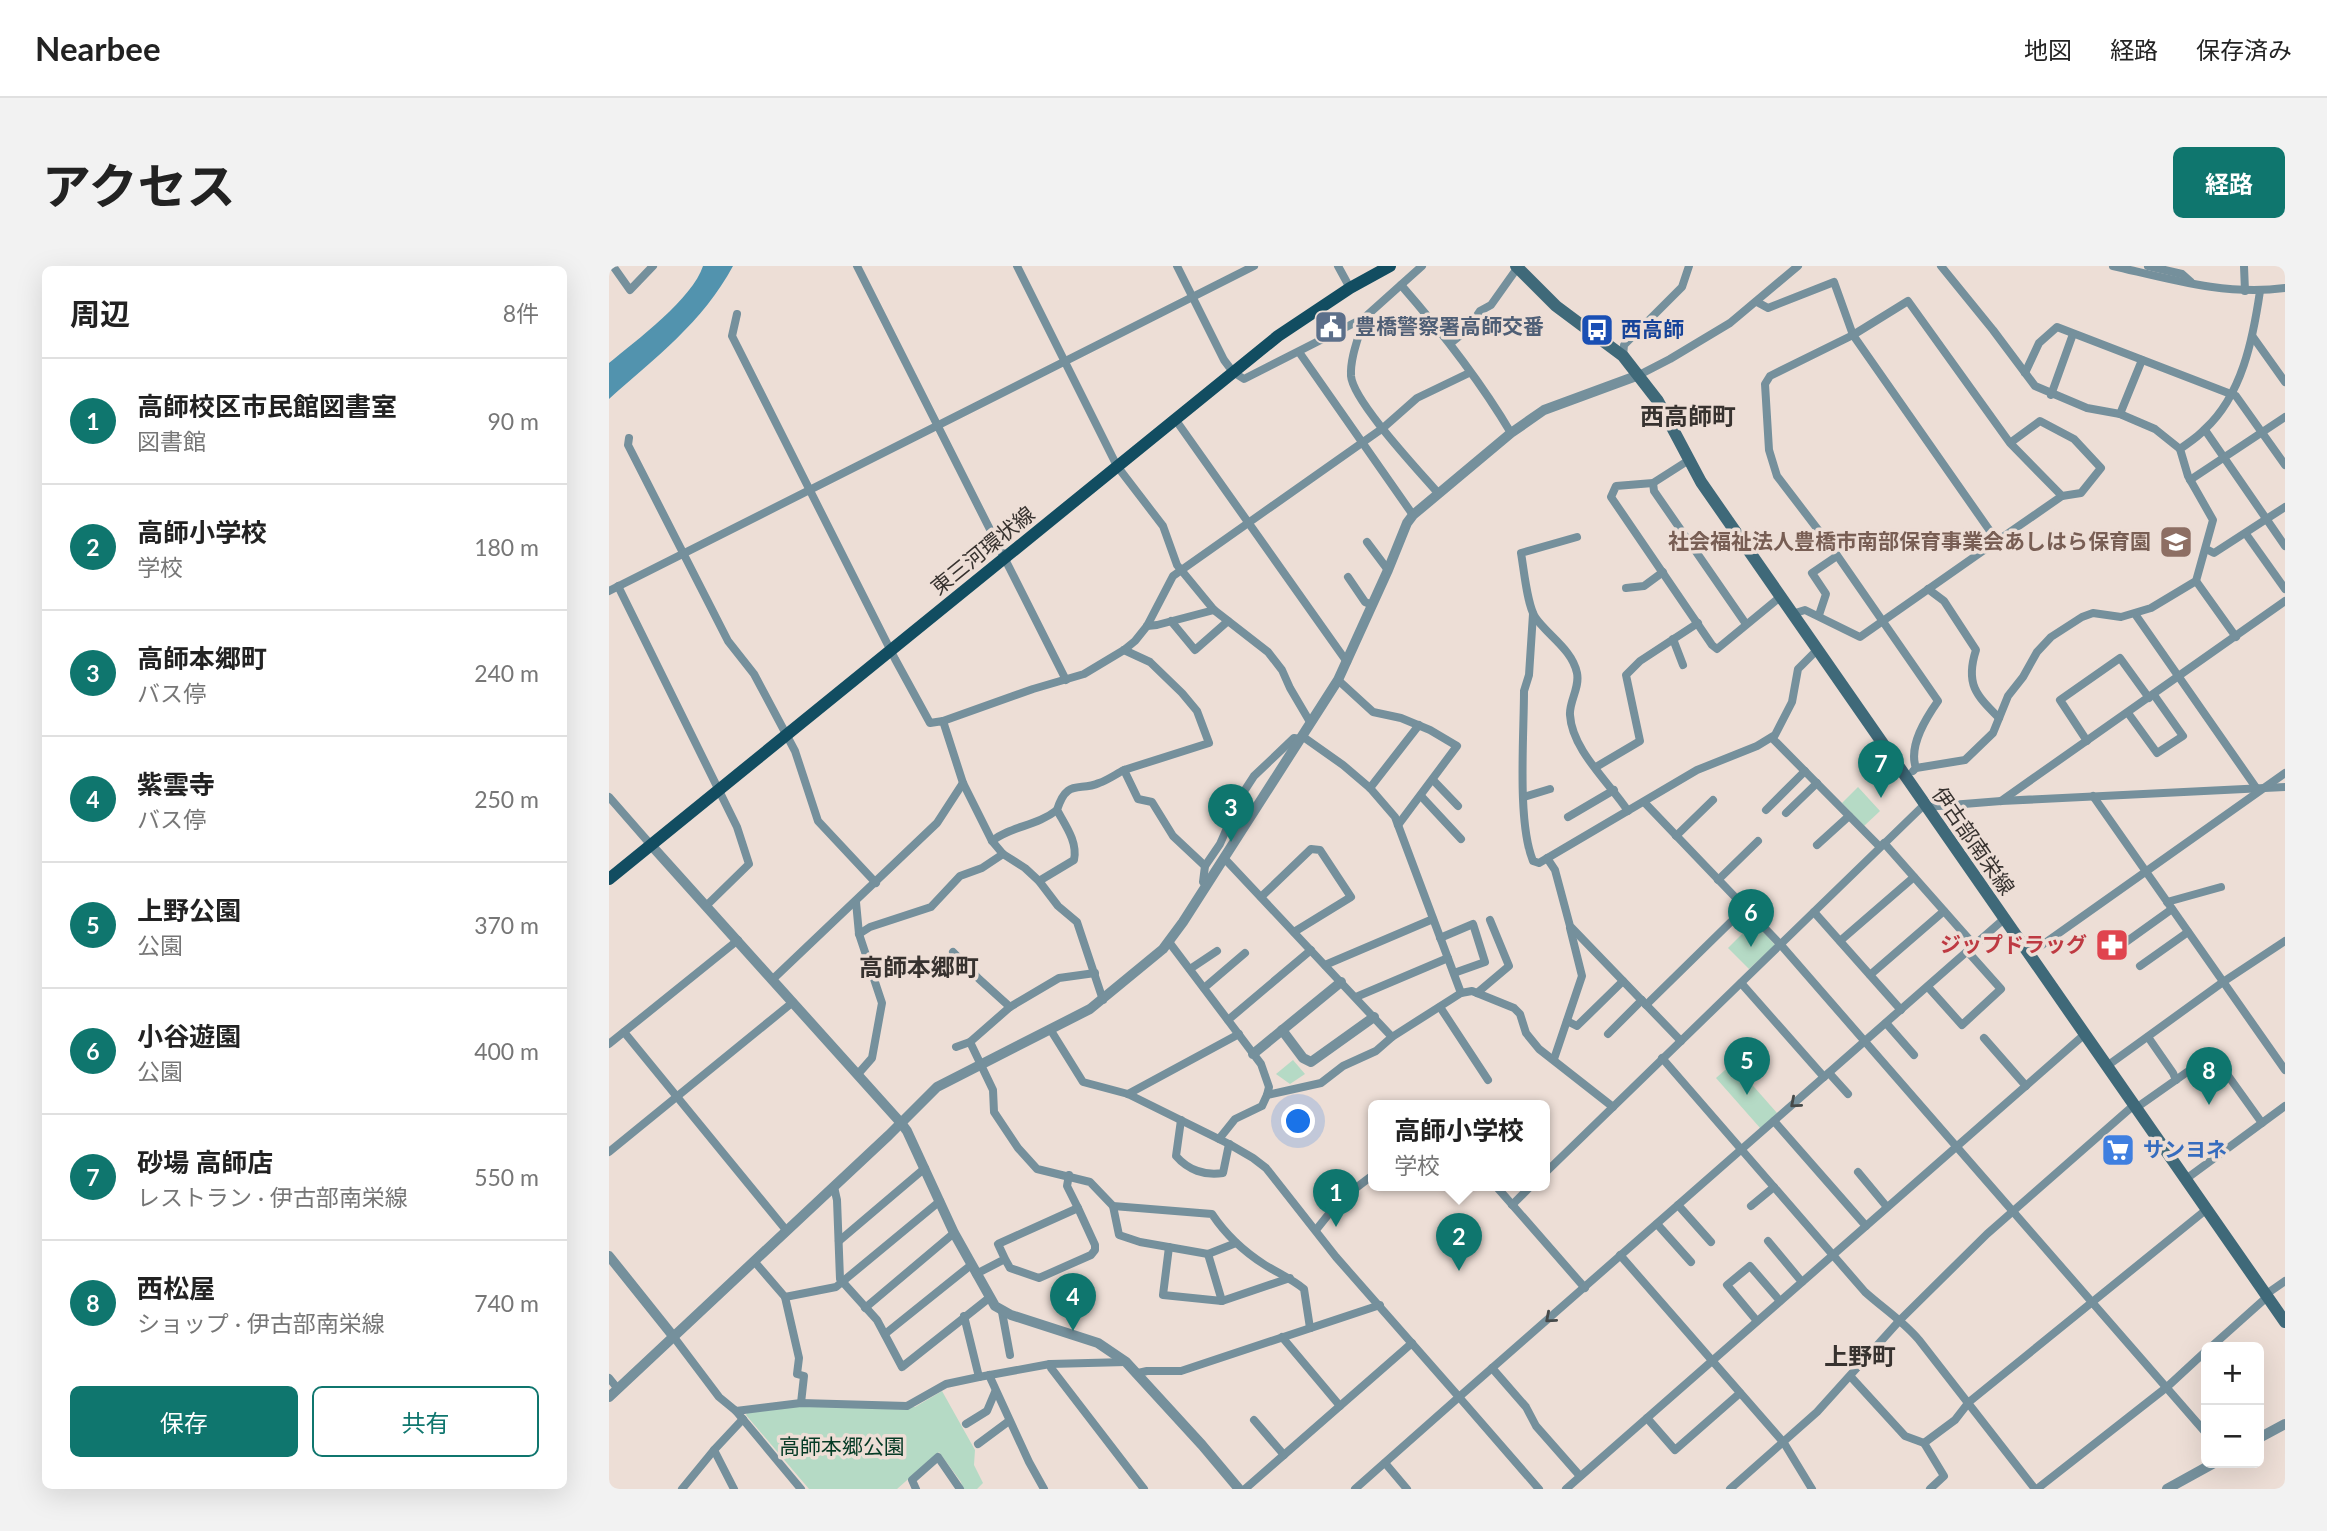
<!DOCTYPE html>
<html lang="ja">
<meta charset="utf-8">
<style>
body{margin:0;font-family:Lato,"Noto Sans JP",sans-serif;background:#f2f2f2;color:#222}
.controls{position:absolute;right:21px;bottom:21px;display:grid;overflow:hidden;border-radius:10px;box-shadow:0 7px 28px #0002}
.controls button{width:63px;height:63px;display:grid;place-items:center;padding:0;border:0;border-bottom:2px solid #e0e0e0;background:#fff;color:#222;font:35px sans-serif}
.you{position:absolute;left:690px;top:856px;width:24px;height:24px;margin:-18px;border:5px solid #fff;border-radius:50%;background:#1a73e8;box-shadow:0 0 0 10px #1a73e833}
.badge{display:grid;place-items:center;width:46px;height:46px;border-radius:50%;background:#0f766e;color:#fff;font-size:23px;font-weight:700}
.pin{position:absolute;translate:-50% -58px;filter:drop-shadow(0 2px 4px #0008)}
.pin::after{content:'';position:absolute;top:37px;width:24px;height:21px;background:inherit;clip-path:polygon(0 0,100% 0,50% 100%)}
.popup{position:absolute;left:759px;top:834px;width:182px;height:91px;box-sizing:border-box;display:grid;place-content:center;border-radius:10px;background:#fff;filter:drop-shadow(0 2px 5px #0005);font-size:23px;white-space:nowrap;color:#767676}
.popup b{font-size:26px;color:#222}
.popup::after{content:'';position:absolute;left:50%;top:100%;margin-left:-14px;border:14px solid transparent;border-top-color:#fff}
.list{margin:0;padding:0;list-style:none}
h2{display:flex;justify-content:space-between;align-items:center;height:91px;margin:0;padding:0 28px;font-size:30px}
h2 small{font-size:23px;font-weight:400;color:#767676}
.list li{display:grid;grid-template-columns:46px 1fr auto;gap:21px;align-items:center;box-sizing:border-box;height:126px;padding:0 28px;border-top:2px solid #e0e0e0}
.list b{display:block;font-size:26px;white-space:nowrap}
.list p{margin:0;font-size:23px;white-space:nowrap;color:#767676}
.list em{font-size:23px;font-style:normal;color:#767676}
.actions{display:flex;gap:14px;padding:21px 28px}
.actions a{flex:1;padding:16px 0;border:2px solid #0f766e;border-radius:10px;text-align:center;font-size:24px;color:#0f766e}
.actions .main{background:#0f766e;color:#fff}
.map{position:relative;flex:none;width:1676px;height:1223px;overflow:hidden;border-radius:10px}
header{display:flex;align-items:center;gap:42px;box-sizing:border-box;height:98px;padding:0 35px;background:#fff;border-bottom:2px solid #e0e0e0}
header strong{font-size:33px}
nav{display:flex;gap:38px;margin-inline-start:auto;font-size:24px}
.intro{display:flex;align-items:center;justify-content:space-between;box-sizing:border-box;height:168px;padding:0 42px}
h1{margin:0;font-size:49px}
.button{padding:18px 32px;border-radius:10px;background:#0f766e;color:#fff;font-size:24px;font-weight:700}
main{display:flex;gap:42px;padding:0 42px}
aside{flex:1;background:#fff;border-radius:10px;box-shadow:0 7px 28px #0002}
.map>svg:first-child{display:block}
.green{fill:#b5dac5}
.water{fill:#5293ae}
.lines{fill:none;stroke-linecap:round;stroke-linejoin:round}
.minor{stroke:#75909c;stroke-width:8}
.tertiary{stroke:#75909c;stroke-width:10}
.secondary{stroke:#3f6979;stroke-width:12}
.primary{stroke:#124d61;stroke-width:12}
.oneway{stroke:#464a4a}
.labels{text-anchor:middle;stroke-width:7;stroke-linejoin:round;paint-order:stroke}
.service-label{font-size:21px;font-weight:bold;fill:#4e5e75;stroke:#edded6;text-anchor:start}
.transit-label{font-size:21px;font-weight:bold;fill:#164399;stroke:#edded6;text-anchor:start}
.education-label{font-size:21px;font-weight:bold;fill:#785e54;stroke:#edded6;text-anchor:end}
.street-label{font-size:21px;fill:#37322f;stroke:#edded6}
.health-label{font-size:21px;font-weight:bold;fill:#be3a42;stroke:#edded6;text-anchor:end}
.shop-label{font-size:21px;font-weight:bold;fill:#366cbe;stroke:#edded6;text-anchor:start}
.park-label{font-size:21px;fill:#053a25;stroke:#edded6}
.quarter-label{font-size:24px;font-weight:bold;fill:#37322f;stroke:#edded6}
</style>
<header>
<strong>Nearbee</strong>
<nav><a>地図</a><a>経路</a><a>保存済み</a></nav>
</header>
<div class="intro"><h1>アクセス</h1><a class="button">経路</a></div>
<main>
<aside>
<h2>周辺<small>8件</small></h2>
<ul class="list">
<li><span class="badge">1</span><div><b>高師校区市民館図書室</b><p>図書館</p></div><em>90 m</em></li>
<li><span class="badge">2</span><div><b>高師小学校</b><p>学校</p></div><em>180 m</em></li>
<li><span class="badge">3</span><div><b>高師本郷町</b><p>バス停</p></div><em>240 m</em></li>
<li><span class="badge">4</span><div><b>紫雲寺</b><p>バス停</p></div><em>250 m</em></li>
<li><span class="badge">5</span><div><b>上野公園</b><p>公園</p></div><em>370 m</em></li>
<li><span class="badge">6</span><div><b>小谷遊園</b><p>公園</p></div><em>400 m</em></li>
<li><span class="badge">7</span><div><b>砂場 高師店</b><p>レストラン · 伊古部南栄線</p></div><em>550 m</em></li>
<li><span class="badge">8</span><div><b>西松屋</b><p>ショップ · 伊古部南栄線</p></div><em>740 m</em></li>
</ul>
<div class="actions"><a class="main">保存</a><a>共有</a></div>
</aside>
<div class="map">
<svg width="1676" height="1223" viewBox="0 0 1676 1223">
<rect width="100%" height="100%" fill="#edded6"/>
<g class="green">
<polygon points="1249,521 1271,545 1255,560 1233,537"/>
<polygon points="1145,656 1166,679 1140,703 1119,682"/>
<polygon points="684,794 696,808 681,818 667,808"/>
<polygon points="1124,797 1168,847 1152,863 1107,812"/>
<polygon points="333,1125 366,1184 365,1199 374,1217 368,1223 354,1223 352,1216 330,1186 288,1223 200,1223 137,1149 138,1147 190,1140 306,1141"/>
</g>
<path class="water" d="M94,0H124C94,56 46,92 0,133V97C27,75 84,32 94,0Z"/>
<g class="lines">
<g class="minor">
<polyline points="4,0 21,24 44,0"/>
<polyline points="248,0 457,414"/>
<polyline points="408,0 508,200 554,260 568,299 605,344 659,386 673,404 681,422 701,456"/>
<polyline points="568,0 615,94 624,106 635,113 755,52 813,0"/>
<polyline points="729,0 741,22"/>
<polyline points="1332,0 1384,64 1426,120 1478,142 1511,148 1546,163 1571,183"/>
<path d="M1504,0C1561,13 1617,30 1676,22"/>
<polyline points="1539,0 1573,8 1582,16"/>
<polyline points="1635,0 1636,25"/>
<path d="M792,19C833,66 870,113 902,167"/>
<polyline points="1148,36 1159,42 1225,16 1244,69 1388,275 1251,371 1196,344 1183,348"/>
<polyline points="128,48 123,70 286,393 321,457 334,455 354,517 383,575 394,588 416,602 430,615 449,640 468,656 494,734"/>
<path d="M755,52C750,71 741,91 742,110C744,135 810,205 829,227"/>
<polyline points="1644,71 1676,116"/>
<polyline points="842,77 858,64 871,45 882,39 909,1"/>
<polyline points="690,86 804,249"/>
<polyline points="1014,90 1015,79 1073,21 1080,0"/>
<polyline points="1416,107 1430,77 1448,61 1627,130 1676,199"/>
<polyline points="1030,109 1061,93 1121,57 1189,0"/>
<polyline points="1442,129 1464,68"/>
<polyline points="1511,148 1533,94"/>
<polyline points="566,153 738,396"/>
<polyline points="1596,164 1676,280"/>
<polyline points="20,172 19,179 119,375 145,408 186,485 209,555 267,617"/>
<polyline points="1080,194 1044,217 1007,220 1002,231 1103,379 1108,383 1171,331"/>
<polyline points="1581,214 1676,151"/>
<polyline points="1044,217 1045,225 1137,358"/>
<polyline points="1637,268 1676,323"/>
<path d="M968,271L912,287C915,304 918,338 926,351C938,369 963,383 968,407C971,422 960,435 961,449C963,484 1000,516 1019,545"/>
<polyline points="1388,275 1453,230"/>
<polyline points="758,276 779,304"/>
<polyline points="1597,283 1605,287 1676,241"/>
<polyline points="739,311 756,336 763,339"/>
<polyline points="1587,315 1627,371"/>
<polyline points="9,320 128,561 140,598 97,640"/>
<polyline points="1017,322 1035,320 1054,306"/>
<path d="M1319,323L1335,335L1367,384C1356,418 1367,429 1390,452"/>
<polyline points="0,325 645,0"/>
<path d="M924,348L920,409L915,425C915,470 908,556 924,595L930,597L1088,504L1148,480L1166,469L1183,436L1189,403L1208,384"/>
<polyline points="1526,348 1648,523"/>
<polyline points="1210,349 1217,328 1203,307 1228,290"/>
<polyline points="562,355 586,384 619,355"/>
<polyline points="538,360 548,359 605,344"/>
<polyline points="1064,373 1074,399"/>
<polyline points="515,384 541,396 573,427 588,445 600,477 515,504 529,533 543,536 564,570 596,600"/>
<polyline points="729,414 764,446 792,452 821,464 848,480 789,559"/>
<polyline points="1519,447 1548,487 1574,470 1545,429"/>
<polyline points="334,455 424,423 475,408 515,384 526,375 538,360 564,310 774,162 808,132 860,107"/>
<polyline points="693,470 734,499 761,522 786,551 852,727"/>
<polyline points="1163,472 1271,581"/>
<polyline points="1478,475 1451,434 1511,392 1540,432"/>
<polyline points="987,501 1031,475 1017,409 1031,395 1089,357"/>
<path d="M1307,502C1299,480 1317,452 1329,435L1223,282L1168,210L1160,184L1156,118L1161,110L1244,69L1299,35L1401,177L1453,230L1472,227L1492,202L1465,173L1431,155L1401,177"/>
<path d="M1304,505L1307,502L1356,494L1384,467L1399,430L1414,411L1428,386L1442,371L1473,351L1484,347L1512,351L1542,342L1587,315L1604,254L1579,210L1571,183C1579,177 1589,171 1596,163C1633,129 1644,73 1651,25"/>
<polyline points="824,514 849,540"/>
<polyline points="761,522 810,459"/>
<polyline points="812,530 852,573"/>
<polyline points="1484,530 1676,804"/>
<polyline points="0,531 42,579"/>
<polyline points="915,531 941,523"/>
<polyline points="1392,535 1676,335"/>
<polyline points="1035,536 1171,678 1597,1167"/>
<polyline points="1317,541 1392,535 1676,521"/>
<polyline points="1157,544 1196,505"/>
<polyline points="1177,547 1208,517"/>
<polyline points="959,551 1005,524"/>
<polyline points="1067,570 1104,534"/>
<path d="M383,575C402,560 428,560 448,544"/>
<polyline points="1275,577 1366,680"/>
<polyline points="1208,579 1240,550"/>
<polyline points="615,592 783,771 852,727 863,725 905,742 911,748 917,767 930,783 1004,841"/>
<polyline points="938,592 946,604 961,660 1072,775"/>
<polyline points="1109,614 1149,575"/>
<path d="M430,615L465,594C469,576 456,559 448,544C458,512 470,526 490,517C499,514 507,508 515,504"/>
<polyline points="598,619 594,616 596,600 611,578 632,530 645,510 685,472 691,473"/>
<polyline points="652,631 702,583 711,584 742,631 685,666"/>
<polyline points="247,636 250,668 273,737 263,792 249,808"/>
<polyline points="1558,636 1612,621"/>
<polyline points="1205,646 1292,744"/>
<polyline points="250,668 261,661 322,641 351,610 373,602 394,588"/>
<polyline points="831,672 864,658 876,696 845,707"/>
<polyline points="1231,675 1305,611"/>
<polyline points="560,676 652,798 660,821 658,829 712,817 734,800 767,785 783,771"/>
<polyline points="1510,681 1563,643"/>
<polyline points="344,686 370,713 401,741"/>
<polyline points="1419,689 1676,507"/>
<polyline points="716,699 824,653"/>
<polyline points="1531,700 1579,666"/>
<polyline points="581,703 608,685"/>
<path d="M486,707L450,712L401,741L361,776L384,824L385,846L409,882L428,903L481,916L504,940L603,948C617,969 634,985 656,999C669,1007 683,1013 695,1023L701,1062"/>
<polyline points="1261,709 1335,645"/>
<polyline points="164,713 328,557 354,517"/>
<polyline points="1132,717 1215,811"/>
<polyline points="1319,721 1353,759 1392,723 1359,686"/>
<polyline points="595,722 636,687"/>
<polyline points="868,727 900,700 881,654"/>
<polyline points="747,731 839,692"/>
<polyline points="1037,739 1136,642"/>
<polyline points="831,741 879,814"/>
<polyline points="619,754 702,684"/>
<polyline points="958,755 968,760 1014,715"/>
<polyline points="1277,757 1305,789"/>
<polyline points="441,763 474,816 519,828 620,878 644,892 657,902 727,991 850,1131 1395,653"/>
<polyline points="15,766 177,964"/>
<polyline points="999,768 1033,734"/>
<polyline points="1539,771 1564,807 1567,814"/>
<polyline points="1375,772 1417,820"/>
<polyline points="0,778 129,674"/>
<polyline points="347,781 361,776"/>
<path d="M1053,792L1256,1026C1275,1043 1294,1055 1310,1074L1426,1223"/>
<polyline points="945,793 973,710 961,662"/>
<polyline points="1498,800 1614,716 1676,675"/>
<polyline points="1615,804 1653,857"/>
<polyline points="1220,807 1239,828"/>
<polyline points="519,828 630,768"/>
<polyline points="1527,842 1581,804"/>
<path d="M572,854L567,890C579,904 596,910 614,907L620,878"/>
<polyline points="1165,855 1257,960"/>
<polyline points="610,873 626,853 653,840 658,829"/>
<polyline points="0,886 184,736"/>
<polyline points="1249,906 1278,941"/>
<polyline points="936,907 1315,539"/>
<polyline points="460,909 458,920 469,942"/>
<polyline points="1577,913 1676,840"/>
<polyline points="886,919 976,1022"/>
<polyline points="225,921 228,934 231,1013 268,1054 293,1101 380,1032"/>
<polyline points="903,939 923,919"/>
<polyline points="1069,939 1102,976"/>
<polyline points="504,940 510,969 531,976 599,988 627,977"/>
<polyline points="1142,940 1165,921"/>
<polyline points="1048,958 1082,996"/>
<polyline points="707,964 731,934 764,909"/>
<polyline points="230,975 316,902"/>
<polyline points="1159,975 1193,1016"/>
<polyline points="560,981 554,1029 613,1035 681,1012"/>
<polyline points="599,988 613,1035"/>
<polyline points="1011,989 1175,1177 1203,1223"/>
<polyline points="145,995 176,1031 227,1021 331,935"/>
<polyline points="367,1008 396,993 389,978 469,942 486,979 486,984 482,989 430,1012 401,1002 396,993"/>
<polyline points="1656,1029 1676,1015"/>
<polyline points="176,1031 190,1092 188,1108 195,1110 192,1137"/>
<polyline points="256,1042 345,967"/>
<polyline points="393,1046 401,1089"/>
<polyline points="355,1050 370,1111"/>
<polyline points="1148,1055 1118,1019 1141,1000 1171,1035"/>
<polyline points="276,1068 362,999"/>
<polyline points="64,1070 110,1131 127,1145 192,1137 298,1140 337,1118 370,1111 441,1098 517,1096"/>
<polyline points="673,1071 731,1140"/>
<polyline points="1602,1081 1658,1031"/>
<polyline points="441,1098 442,1102 535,1223"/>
<polyline points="883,1102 917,1141 927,1160 971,1210"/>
<polyline points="529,1107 538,1105 572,1105 771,1039"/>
<polyline points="380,1109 420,1196 435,1223"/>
<polyline points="1242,1111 1296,1170 1315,1177"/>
<polyline points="0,1112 9,1123"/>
<polyline points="127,1145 192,1223"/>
<polyline points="1038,1152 1066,1184 1131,1127"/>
<polyline points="645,1154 675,1189"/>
<polyline points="357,1158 378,1145 386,1126"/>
<polyline points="369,1178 400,1155"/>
<polyline points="105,1184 134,1153"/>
<polyline points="776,1197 798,1223"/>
<polyline points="73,1223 105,1184 125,1223"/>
<polyline points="307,1223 303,1214 329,1191 351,1223"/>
<polyline points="636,1223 803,1077"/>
<polyline points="746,1223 850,1131 930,1223"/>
<polyline points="957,1223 1476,768"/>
<polyline points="1121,1223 1208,1146 1291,1054 1378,968 1525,839"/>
<polyline points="1321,1223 1335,1210 1315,1177 1346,1154 1360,1136 1598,943"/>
<polyline points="1428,1223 1558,1121 1597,1085"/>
</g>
<g class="tertiary">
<polyline points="42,579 292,857 298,865 345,967 386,1040 402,1049 489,1077 517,1096 593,1179 630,1223"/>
<polyline points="673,764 694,792 702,796 765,751"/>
<polyline points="644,788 732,716"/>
<polyline points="0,990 64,1070"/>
<polyline points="0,1131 280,869 328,821 481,743 554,683 574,656 729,414 779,304 798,257 804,249 902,167 935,144 1030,109"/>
<polyline points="1650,1172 1676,1158"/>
<polyline points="1558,1223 1605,1197"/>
</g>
<polyline class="secondary" points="907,0 947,40 1014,90 1049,135 1092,216 1676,1056"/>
<polyline class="primary" points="0,613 669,70 741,22 781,0"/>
</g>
<defs><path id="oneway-chevron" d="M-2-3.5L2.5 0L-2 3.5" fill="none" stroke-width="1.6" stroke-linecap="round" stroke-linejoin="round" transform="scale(1.75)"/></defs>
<g class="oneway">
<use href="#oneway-chevron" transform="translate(1186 837) rotate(139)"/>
<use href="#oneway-chevron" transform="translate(941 1052) rotate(139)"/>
</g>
<defs>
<symbol id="civic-square" viewBox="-11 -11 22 22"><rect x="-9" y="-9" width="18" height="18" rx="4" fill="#5c6f8a" stroke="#edded6"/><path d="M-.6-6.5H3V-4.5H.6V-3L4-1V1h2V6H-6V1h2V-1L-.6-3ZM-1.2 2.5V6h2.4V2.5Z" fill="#fff"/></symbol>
<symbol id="bus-square" viewBox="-11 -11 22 22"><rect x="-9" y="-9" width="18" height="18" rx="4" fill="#1a4fb4" stroke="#edded6"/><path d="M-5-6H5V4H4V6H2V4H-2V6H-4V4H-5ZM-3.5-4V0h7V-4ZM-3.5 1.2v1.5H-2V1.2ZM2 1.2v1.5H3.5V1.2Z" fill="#fff"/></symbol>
<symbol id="school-square" viewBox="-11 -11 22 22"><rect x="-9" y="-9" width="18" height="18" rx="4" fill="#8d6e63" stroke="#edded6"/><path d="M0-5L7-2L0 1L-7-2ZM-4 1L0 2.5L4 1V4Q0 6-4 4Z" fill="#fff"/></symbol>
<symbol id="pharmacy-square" viewBox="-11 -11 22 22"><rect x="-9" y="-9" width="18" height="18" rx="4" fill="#e0444e" stroke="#edded6"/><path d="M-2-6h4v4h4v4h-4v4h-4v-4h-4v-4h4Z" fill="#fff"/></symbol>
<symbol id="supermarket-square" viewBox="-11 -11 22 22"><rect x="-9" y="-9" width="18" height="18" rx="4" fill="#3f7fe0" stroke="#edded6"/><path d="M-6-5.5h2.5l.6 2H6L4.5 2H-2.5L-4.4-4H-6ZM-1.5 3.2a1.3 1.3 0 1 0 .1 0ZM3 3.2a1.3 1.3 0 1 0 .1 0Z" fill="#fff"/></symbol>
</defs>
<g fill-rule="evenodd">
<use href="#civic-square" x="703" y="42" width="38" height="38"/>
<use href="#bus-square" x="969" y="45" width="38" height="38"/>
<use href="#school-square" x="1548" y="257" width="38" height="38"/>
<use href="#pharmacy-square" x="1484" y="660" width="38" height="38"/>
<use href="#supermarket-square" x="1490" y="865" width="38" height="38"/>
</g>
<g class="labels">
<g class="service-label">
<text x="746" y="68">豊橋警察署高師交番</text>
</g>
<g class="transit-label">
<text x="1012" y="71">西高師</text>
</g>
<g class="education-label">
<text x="1542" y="283">社会福祉法人豊橋市南部保育事業会あしはら保育園</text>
</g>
<g class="street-label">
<text transform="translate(374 285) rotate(-39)" y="7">東三河環状線</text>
<text transform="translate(1364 575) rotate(55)" y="7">伊古部南栄線</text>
</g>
<g class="health-label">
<text x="1478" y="686">ジップドラッグ</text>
</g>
<g class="shop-label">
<text x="1534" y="891">サンヨネ</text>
</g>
<g class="park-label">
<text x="233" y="1188">高師本郷公園</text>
</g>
<g class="quarter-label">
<text x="1079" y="159">西高師町</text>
<text x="310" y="710">高師本郷町</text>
<text x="1251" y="1099">上野町</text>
</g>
</g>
</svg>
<div class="controls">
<button>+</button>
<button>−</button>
</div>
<div class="you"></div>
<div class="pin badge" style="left:727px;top:961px">1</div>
<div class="pin badge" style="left:850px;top:1005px">2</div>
<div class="popup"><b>高師小学校</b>学校</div>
<div class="pin badge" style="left:622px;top:576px">3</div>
<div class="pin badge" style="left:464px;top:1065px">4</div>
<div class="pin badge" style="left:1138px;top:829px">5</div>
<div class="pin badge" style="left:1142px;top:681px">6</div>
<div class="pin badge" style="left:1272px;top:532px">7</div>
<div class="pin badge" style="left:1600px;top:839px">8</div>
</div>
</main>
